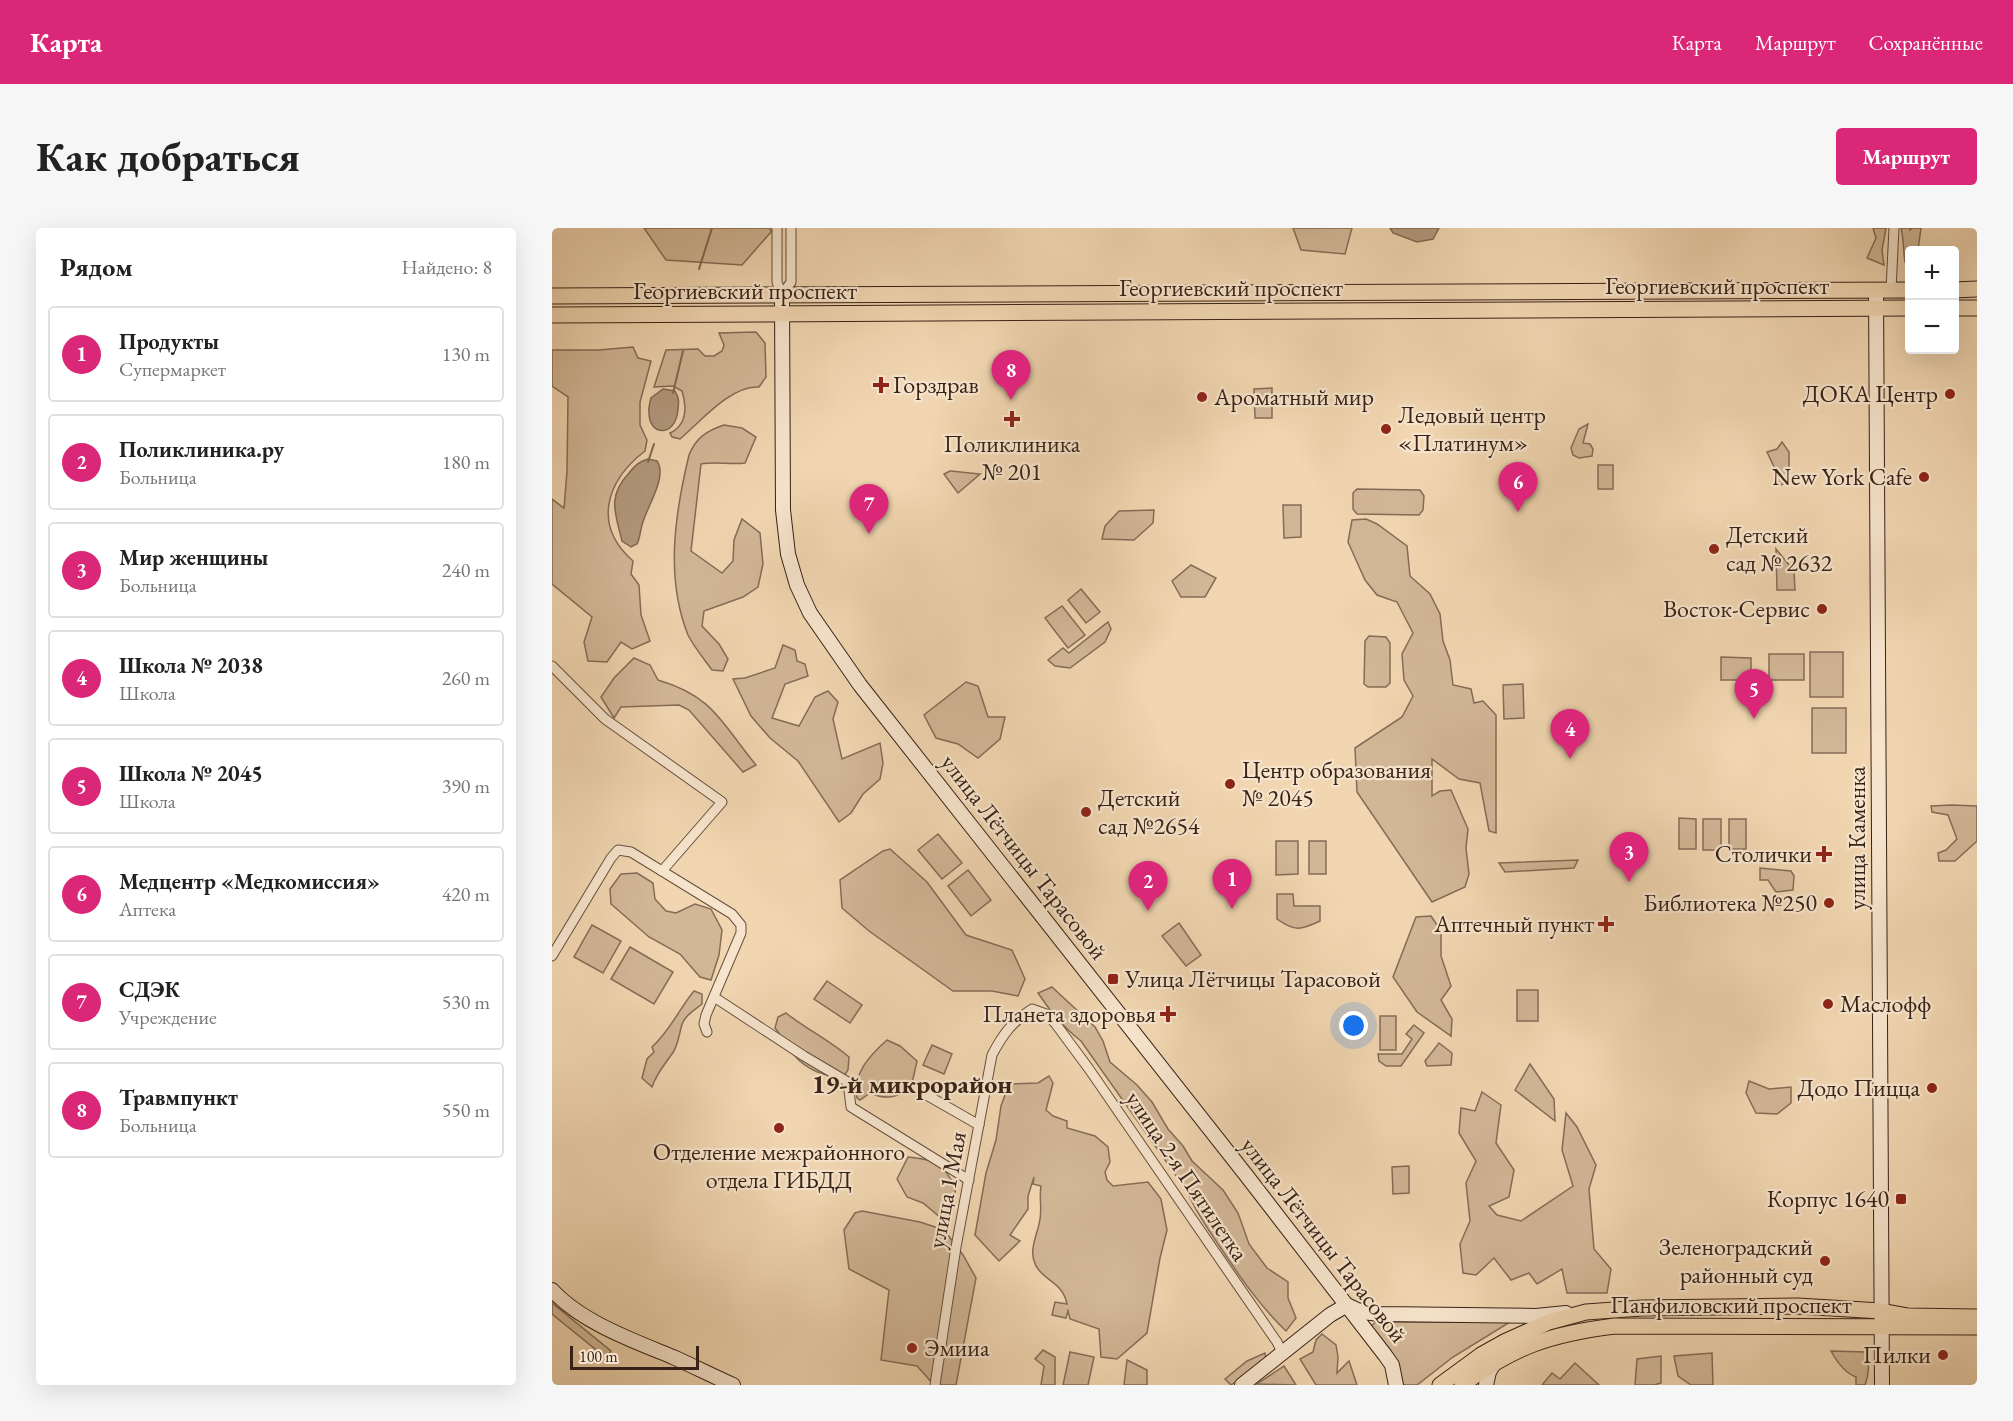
<!DOCTYPE html>
<html lang="ru">
<meta charset="utf-8">
<style>
body{margin:0;font-family:"EB Garamond",serif;background:#f6f6f6;color:#222}
.controls{position:absolute;right:18px;top:18px;display:grid;overflow:hidden;border-radius:6px;box-shadow:0 6px 24px #0002}
.controls button{width:54px;height:54px;display:grid;place-items:center;padding:0;border:0;border-bottom:2px solid #e0e0e0;background:#fff;color:#222;font:30px sans-serif}
.scale{position:absolute;left:18px;bottom:15px;width:129px;box-sizing:border-box;padding-left:6px;border:3px solid #382217;border-top:0;font-size:16px;line-height:21px;white-space:nowrap;color:#382217;-webkit-text-stroke:4px #f6e4cc;paint-order:stroke}
.you{position:absolute;left:802px;top:798px;width:21px;height:21px;margin:-15px;border:4px solid #fff;border-radius:50%;background:#1a73e8;box-shadow:0 0 0 9px #1a73e833}
.badge{display:grid;place-items:center;width:39px;height:39px;border-radius:50%;background:#db2777;color:#fff;font-size:20px;font-weight:700}
.pin{position:absolute;translate:-50% -50px;filter:drop-shadow(0 2px 3px #0008)}
.pin::after{content:'';position:absolute;top:32px;width:21px;height:18px;background:inherit;clip-path:polygon(0 0,100% 0,50% 100%)}
.list{margin:0;padding:0;list-style:none}
h2{display:flex;justify-content:space-between;align-items:center;height:78px;margin:0;padding:0 24px;font-size:26px}
h2 small{font-size:20px;font-weight:400;color:#767676}
.list li{display:grid;grid-template-columns:39px 1fr auto;gap:18px;align-items:center;box-sizing:border-box;height:96px;margin:0 12px 12px;padding:0 12px;border:2px solid #e0e0e0;border-radius:6px}
.list b{display:block;font-size:22px;white-space:nowrap}
.list p{margin:0;font-size:20px;white-space:nowrap;color:#767676}
.list em{font-size:20px;font-style:normal;color:#767676}
.map{position:relative;flex:none;width:1425px;height:1157px;overflow:hidden;border-radius:6px}
header{display:flex;align-items:center;gap:36px;box-sizing:border-box;height:84px;padding:0 30px;background:#db2777;color:#fff}
header strong{font-size:28px}
nav{display:flex;gap:33px;margin-inline-start:auto;font-size:21px}
.intro{display:flex;align-items:center;justify-content:space-between;box-sizing:border-box;height:144px;padding:0 36px}
h1{margin:0;font-size:42px}
.button{padding:15px 27px;border-radius:6px;background:#db2777;color:#fff;font-size:21px;font-weight:700}
main{display:flex;gap:36px;padding:0 36px}
aside{flex:1;background:#fff;border-radius:6px;box-shadow:0 6px 24px #0002}
.map>svg:first-child{display:block}
.green{fill:#d2b797;stroke:#856c57;stroke-width:1.5}
.water{fill:#b2997d;stroke:#816954;stroke-width:1.5}
.lines{fill:none;stroke-linecap:round;stroke-linejoin:round}
.stream{stroke:#816954;stroke-width:2}
.street-casing{stroke:#664f3e;stroke-width:11}
.secondary-casing{stroke:#382217;stroke-width:16}
.primary-casing{stroke:#382217;stroke-width:17}
.street{stroke:#f6e4cc;stroke-width:9}
.secondary{stroke:#f6e4cc;stroke-width:14}
.primary{stroke:#f1d6b1;stroke-width:15}
.poi-dot{fill:#8f2418;stroke:#f6e4cc;stroke-width:2}
.labels{text-anchor:middle;stroke-width:4.5;stroke-linejoin:round;paint-order:stroke}
.street-label{font-size:24px;fill:#382217;stroke:#f6e4cc}
.poi-label{font-size:24px;fill:#382217;stroke:#f6e4cc;text-anchor:end}
.neighbourhood-label{font-size:26px;font-weight:bold;fill:#382217;stroke:#f6e4cc}
</style>
<header>
<strong>Карта</strong>
<nav><a>Карта</a><a>Маршрут</a><a>Сохранённые</a></nav>
</header>
<div class="intro"><h1>Как добраться</h1><a class="button">Маршрут</a></div>
<main>
<aside>
<h2>Рядом<small>Найдено: 8</small></h2>
<ul class="list">
<li><span class="badge">1</span><div><b>Продукты</b><p>Супермаркет</p></div><em>130 m</em></li>
<li><span class="badge">2</span><div><b>Поликлиника.ру</b><p>Больница</p></div><em>180 m</em></li>
<li><span class="badge">3</span><div><b>Мир женщины</b><p>Больница</p></div><em>240 m</em></li>
<li><span class="badge">4</span><div><b>Школа № 2038</b><p>Школа</p></div><em>260 m</em></li>
<li><span class="badge">5</span><div><b>Школа № 2045</b><p>Школа</p></div><em>390 m</em></li>
<li><span class="badge">6</span><div><b>Медцентр «Медкомиссия»</b><p>Аптека</p></div><em>420 m</em></li>
<li><span class="badge">7</span><div><b>СДЭК</b><p>Учреждение</p></div><em>530 m</em></li>
<li><span class="badge">8</span><div><b>Травмпункт</b><p>Больница</p></div><em>550 m</em></li>
</ul>
</aside>
<div class="map">
<svg width="1425" height="1157" viewBox="0 0 1425 1157">
<rect width="100%" height="100%" fill="#f1d6b1"/>
<filter id="stains"><feTurbulence type="fractalNoise" baseFrequency=".00333" numOctaves="4"/><feColorMatrix values="0 0 0 0 .2 0 0 0 0 .09 0 0 0 0 .02 0 0 0 .5 -.17"/></filter>
<radialGradient id="worn" r=".72"><stop offset=".6" stop-color="#630" stop-opacity="0"/><stop offset="1" stop-color="#630" stop-opacity=".3"/></radialGradient>
<g class="green">
<polygon points="92,0 218,0 219,4 190,37 114,32"/>
<polygon points="741,0 800,0 793,26 749,22"/>
<polygon points="1321,0 1334,0 1330,22 1332,37 1315,30 1324,10"/>
<path d="M1349,0H1358V2L1360,0H1369L1366,22H1358L1357,34H1353C1351,22 1352,12 1349,0Z"/>
<path d="M204,104L213,115L214,149L207,159C179,157 149,193 128,211L120,209L118,205C135,197 135,180 130,163L121,158L102,159L114,122L146,121L153,128H162L170,123L172,117L167,105Z"/>
<path d="M81,119L86,130L99,133L88,174V197L95,212L93,223C54,253 40,297 81,333L79,346L87,357L89,387L98,413L80,421L69,414L55,434L36,433L32,414L40,389L0,356V271L12,280L15,243L16,169L0,158V122H47Z"/>
<polygon points="720,160 720,190 703,190 702,161"/>
<polygon points="1036,196 1031,215 1038,216 1041,221 1040,228 1027,230 1021,227 1019,220 1027,201"/>
<path d="M172,197L190,200L204,209L193,235C178,237 164,233 149,236L139,323L170,345L181,333L182,312L190,291L208,305L211,336L206,359L191,369L152,383L150,398L167,416L176,431L171,443L160,442C152,431 142,419 136,407C113,350 123,285 137,227C144,210 154,203 172,197Z"/>
<polygon points="1230,214 1237,224 1237,254 1225,258 1224,243 1215,224 1225,221"/>
<rect x="1046" y="237" width="15" height="24"/>
<polygon points="398,243 399,243 428,246 406,265 392,246"/>
<polygon points="805,261 868,262 872,268 871,282 867,287 805,286 801,281 801,265"/>
<polygon points="731,277 749,277 749,309 732,310"/>
<polygon points="602,282 601,295 582,312 550,311 553,298 567,283"/>
<polygon points="814,291 825,296 855,318 858,348 878,366 888,386 891,413 898,432 901,457 919,461 922,475 931,473 944,487 944,605 937,603 928,555 907,551 880,531 880,568 888,563 899,562 916,601 914,620 917,646 913,659 880,674 805,564 803,520 850,489 861,468 852,452 850,426 861,405 845,374 825,367 813,352 796,314 800,292"/>
<polygon points="1224,321 1242,343 1243,362 1225,362"/>
<polygon points="639,337 664,350 653,369 629,369 620,353"/>
<polygon points="529,361 548,384 534,395 516,372"/>
<polygon points="510,378 533,407 516,420 493,390"/>
<polygon points="556,394 559,401 553,414 518,440 503,438 496,432 511,420 517,425"/>
<polygon points="817,408 834,409 838,415 838,455 834,459 816,459 812,456 813,413"/>
<polygon points="231,417 243,422 245,433 253,436 256,448 233,456 220,490 247,498 263,469 276,463 286,474 281,491 290,531 328,515 331,535 328,551 311,566 299,585 287,594 246,533 218,510 199,488 181,451 193,450 223,440"/>
<rect x="1258" y="424" width="33" height="45"/>
<rect x="1217" y="426" width="35" height="26"/>
<polygon points="1169,429 1199,430 1199,452 1169,452"/>
<path d="M82,430L98,437L106,452C163,469 169,495 204,537L191,544L137,482L127,477L69,479L62,490L49,469L62,450Z"/>
<polygon points="414,454 426,458 436,489 453,489 448,511 426,530 406,516 384,510 372,487"/>
<polygon points="971,456 972,490 952,491 951,457"/>
<rect x="1260" y="480" width="34" height="45"/>
<polygon points="1400,577 1425,578 1425,613 1403,633 1387,633 1386,625 1394,622 1405,611 1396,587 1380,584 1379,578"/>
<polygon points="1127,590 1144,591 1144,621 1127,621"/>
<rect x="1151" y="591" width="18" height="31"/>
<rect x="1177" y="591" width="17" height="30"/>
<polygon points="386,606 410,635 390,651 366,622"/>
<polygon points="724,613 746,613 746,646 724,647"/>
<rect x="757" y="613" width="17" height="33"/>
<polygon points="338,621 375,654 414,707 460,722 473,751 466,768 440,763 401,763 317,703 290,680 288,652 331,623"/>
<polygon points="1026,632 1022,640 953,644 947,635"/>
<polygon points="1208,640 1239,643 1242,648 1241,662 1224,664 1216,652 1208,652"/>
<polygon points="416,642 439,672 419,688 396,658"/>
<polygon points="85,645 101,655 103,671 114,683 124,685 143,676 159,681 170,702 167,727 159,752 148,749 128,726 97,709 59,676 58,661 69,646"/>
<path d="M725,666H741L742,678H768V693C749,702 743,704 725,691Z"/>
<polygon points="879,688 889,703 889,728 899,758 889,772 900,791 899,808 865,784 841,749 864,689"/>
<polygon points="627,695 649,727 634,738 610,708"/>
<polygon points="40,697 69,713 51,745 22,729"/>
<polygon points="78,719 121,744 102,776 59,751"/>
<polygon points="275,753 310,777 298,795 262,771"/>
<path d="M500,759L543,799L551,813L558,834L585,857L600,874L616,901L631,918L640,933L671,962L686,985L697,1016L715,1040L736,1054V1070L744,1090L734,1103C708,1078 688,1049 668,1019C656,1001 643,983 635,963L529,813C512,800 498,783 486,765Z"/>
<rect x="965" y="762" width="21" height="31"/>
<path d="M142,763L150,766V776C141,783 131,789 129,800C127,808 126,815 122,823C114,835 105,844 100,859L90,850L95,831L102,824L100,819C118,803 127,781 142,763Z"/>
<path d="M234,785C254,801 277,812 297,829L296,842L292,848C273,850 254,841 242,827C234,819 230,808 223,800L226,789Z"/>
<rect x="828" y="788" width="16" height="34"/>
<polygon points="862,797 872,805 849,838 834,838 827,833 826,826 850,826 860,811 854,806"/>
<path d="M335,812L348,818L365,833L359,860C344,870 335,872 318,865L308,872L305,870C300,846 318,827 335,812Z"/>
<polygon points="887,815 900,825 899,837 875,838 873,833"/>
<polygon points="380,817 400,826 392,846 371,837"/>
<polygon points="978,836 1002,871 1003,893 963,862"/>
<path d="M497,848L501,855L494,882L501,888L515,893V900L543,908L556,919L558,934L553,944L555,952L561,958L596,954L609,971L615,1002L608,1030L595,1105L565,1131L549,1129L547,1101L518,1091L516,1083L514,1090L500,1087L503,1074L515,1076C511,1056 497,1055 486,1041C474,1024 486,1007 488,991C490,980 487,968 489,958L481,956L482,949L476,968V981L458,1007L468,1013L447,1033L423,1007L434,945L444,912L449,878L457,856L486,855Z"/>
<polygon points="1197,853 1217,861 1239,859 1239,875 1225,886 1204,885 1194,865"/>
<polygon points="930,864 949,877 944,915 962,942 957,969 937,978 945,987 969,993 1021,958 1010,922 1014,885 1025,899 1044,937 1037,961 1042,1021 1059,1041 1055,1065 1015,1065 1010,1041 985,1056 977,1045 959,1052 942,1030 924,1047 911,1045 908,1016 918,993 914,955 924,933 907,905 909,880 923,883"/>
<path d="M356,929C387,933 387,933 404,959L398,990H389L371,975L355,969L345,951Z"/>
<polygon points="857,938 857,965 841,966 840,939"/>
<polygon points="310,983 368,994 392,1002 411,1027 424,1050 404,1157 382,1157 365,1138 329,1132 337,1062 297,1041 292,1002 303,985"/>
<polygon points="0,1075 59,1123 54,1130 0,1086"/>
<polygon points="824,1094 958,1094 901,1129 865,1157 851,1157 846,1134 820,1102 819,1098"/>
<polygon points="770,1106 784,1117 786,1129 785,1145 797,1133 805,1157 764,1157 748,1131 761,1124 764,1112"/>
<polygon points="491,1122 503,1129 503,1157 489,1157 492,1138 483,1131"/>
<path d="M1279,1123L1313,1124C1318,1134 1317,1147 1313,1157H1304V1149C1293,1145 1285,1134 1279,1123Z"/>
<polygon points="518,1124 542,1129 536,1157 511,1157"/>
<polygon points="713,1125 714,1132 679,1157 673,1151 695,1133"/>
<polygon points="1160,1125 1161,1157 1139,1157 1126,1148 1122,1128"/>
<polygon points="1109,1128 1109,1155 1102,1157 1083,1157 1085,1131"/>
<polygon points="575,1132 595,1142 595,1157 572,1157"/>
<polygon points="1023,1135 1047,1157 990,1157 1000,1145 1008,1151"/>
<polygon points="732,1138 744,1157 705,1156"/>
</g>
<g class="water">
<polygon points="838,0 887,0 881,11 865,14 841,5"/>
<path d="M111,161L123,163C127,170 127,173 126,181C124,210 97,208 97,185C96,180 98,175 99,170Z"/>
<path d="M96,231L105,233C116,249 94,280 90,297C88,304 88,310 85,316L79,319L70,313C63,284 55,269 77,245C83,237 87,234 96,231Z"/>
</g>
<g class="lines">
<g class="stream">
<polyline points="147,41 160,0"/>
<polyline points="121,165 131,123"/>
<polyline points="96,234 102,216"/>
</g>
<defs>
<g id="street">
<polyline points="225,0 225,54 230,67"/>
<polyline points="1339,62 1342,0"/>
<polyline points="230,67 239,54 239,0"/>
<polyline points="0,438 53,491 170,574 110,643"/>
<polyline points="0,728 59,630 66,622 79,624 180,686 189,697 189,705 154,787 152,796 155,804"/>
<polyline points="162,769 252,828 296,854 299,879 417,952"/>
<polyline points="364,861 427,897"/>
<path d="M383,1157L404,1019L440,827C451,806 460,794 480,781L494,786L503,795L537,841L725,1114L731,1126"/>
</g>
<g id="secondary">
<polyline points="1324,62 1330,1157"/>
<polyline points="230,67 231,282 236,326 245,357 258,385 308,457 694,947 833,1127 840,1137 844,1157"/>
<path d="M0,1062C29,1094 82,1113 121,1129C141,1138 161,1148 181,1157"/>
<polyline points="797,1078 810,1084 828,1086 984,1088 1014,1085"/>
<polyline points="690,1157 778,1087 795,1077"/>
<polyline points="934,1157 937,1144 943,1134"/>
</g>
<g id="primary">
<polyline points="1402,62 1425,61"/>
<polyline points="0,68 1358,62"/>
<polyline points="1402,80 1425,80"/>
<polyline points="0,87 1358,80"/>
<polyline points="888,1157 929,1127 954,1113 997,1094 1034,1084 1090,1080 1246,1078 1329,1083 1356,1088 1425,1089"/>
<path d="M910,1157C963,1118 998,1106 1063,1098L1425,1099"/>
</g>
</defs>
<use href="#street" class="street-casing"/>
<use href="#secondary" class="secondary-casing"/>
<use href="#primary" class="primary-casing"/>
<use href="#street" class="street"/>
<use href="#secondary" class="secondary"/>
<use href="#primary" class="primary"/>
</g>
<g class="poi-dot">
<path d="M326 148h6v6h6v6h-6v6h-6v-6h-6v-6h6z"/>
<circle cx="1398" cy="166" r="6"/>
<circle cx="650" cy="169" r="6"/>
<path d="M457 182h6v6h6v6h-6v6h-6v-6h-6v-6h6z"/>
<circle cx="834" cy="201" r="6"/>
<circle cx="1372" cy="249" r="6"/>
<circle cx="1162" cy="321" r="6"/>
<circle cx="1270" cy="381" r="6"/>
<circle cx="678" cy="556" r="6"/>
<circle cx="534" cy="584" r="6"/>
<path d="M1269 617h6v6h6v6h-6v6h-6v-6h-6v-6h6z"/>
<circle cx="1277" cy="675" r="6"/>
<path d="M1051 687h6v6h6v6h-6v6h-6v-6h-6v-6h6z"/>
<rect x="555" y="745" width="12" height="12" rx="3"/>
<circle cx="1276" cy="776" r="6"/>
<path d="M613 777h6v6h6v6h-6v6h-6v-6h-6v-6h6z"/>
<circle cx="1380" cy="860" r="6"/>
<circle cx="227" cy="900" r="6"/>
<rect x="1343" y="965" width="12" height="12" rx="3"/>
<circle cx="1273" cy="1033" r="6"/>
<circle cx="360" cy="1120" r="6"/>
<circle cx="1391" cy="1127" r="6"/>
</g>
<g class="labels">
<g class="street-label">
<text x="1165" y="66">Георгиевский проспект</text>
<text x="679" y="68">Георгиевский проспект</text>
<text x="193" y="71">Георгиевский проспект</text>
<text transform="translate(1305 610) rotate(-90)" y="8">улица Каменка</text>
<text transform="translate(472 629) rotate(52)" y="8">улица Лётчицы Тарасовой</text>
<text transform="translate(635 948) rotate(56)" y="8">улица 2-я Пятилетка</text>
<text transform="translate(395 962) rotate(-79)" y="8">улица 1 Мая</text>
<text transform="translate(772 1012) rotate(52)" y="8">улица Лётчицы Тарасовой</text>
<text x="1179" y="1085">Панфиловский проспект</text>
</g>
<g class="poi-label">
<text x="341" y="165" text-anchor="start">Горздрав</text>
<text x="1386" y="174">ДОКА Центр</text>
<text x="662" y="177" text-anchor="start">Ароматный мир</text>
<text x="846" y="195" text-anchor="start">Ледовый центр<tspan x="846" dy="28">«Платинум»</tspan></text>
<text x="460" y="224" text-anchor="middle">Поликлиника<tspan x="460" dy="28">№ 201</tspan></text>
<text x="1360" y="257">New York Cafe</text>
<text x="1174" y="315" text-anchor="start">Детский<tspan x="1174" dy="28">сад № 2632</tspan></text>
<text x="1258" y="389">Восток-Сервис</text>
<text x="690" y="550" text-anchor="start">Центр образования<tspan x="690" dy="28">№ 2045</tspan></text>
<text x="546" y="578" text-anchor="start">Детский<tspan x="546" dy="28">сад №2654</tspan></text>
<text x="1260" y="634">Столички</text>
<text x="1265" y="683">Библиотека №250</text>
<text x="1042" y="704">Аптечный пункт</text>
<text x="573" y="759" text-anchor="start">Улица Лётчицы Тарасовой</text>
<text x="1288" y="784" text-anchor="start">Маслофф</text>
<text x="604" y="794">Планета здоровья</text>
<text x="1368" y="868">Додо Пицца</text>
<text x="227" y="932" text-anchor="middle">Отделение межрайонного<tspan x="227" dy="28">отдела ГИБДД</tspan></text>
<text x="1337" y="979">Корпус 1640</text>
<text x="1261" y="1027">Зеленоградский<tspan x="1261" dy="28">районный суд</tspan></text>
<text x="372" y="1128" text-anchor="start">Эмииа</text>
<text x="1379" y="1135">Пилки</text>
</g>
<g class="neighbourhood-label">
<text x="360" y="865">19-й микрорайон</text>
</g>
</g>
<rect width="100%" height="100%" filter="url(#stains)"/>
<rect width="100%" height="100%" fill="url(#worn)"/>
</svg>
<div class="controls">
<button>+</button>
<button>−</button>
</div>
<div class="scale">100 m</div>
<div class="you"></div>
<div class="pin badge" style="left:680px;top:681px">1</div>
<div class="pin badge" style="left:596px;top:683px">2</div>
<div class="pin badge" style="left:1077px;top:654px">3</div>
<div class="pin badge" style="left:1018px;top:531px">4</div>
<div class="pin badge" style="left:1202px;top:491px">5</div>
<div class="pin badge" style="left:966px;top:284px">6</div>
<div class="pin badge" style="left:317px;top:306px">7</div>
<div class="pin badge" style="left:459px;top:172px">8</div>
</div>
</main>
